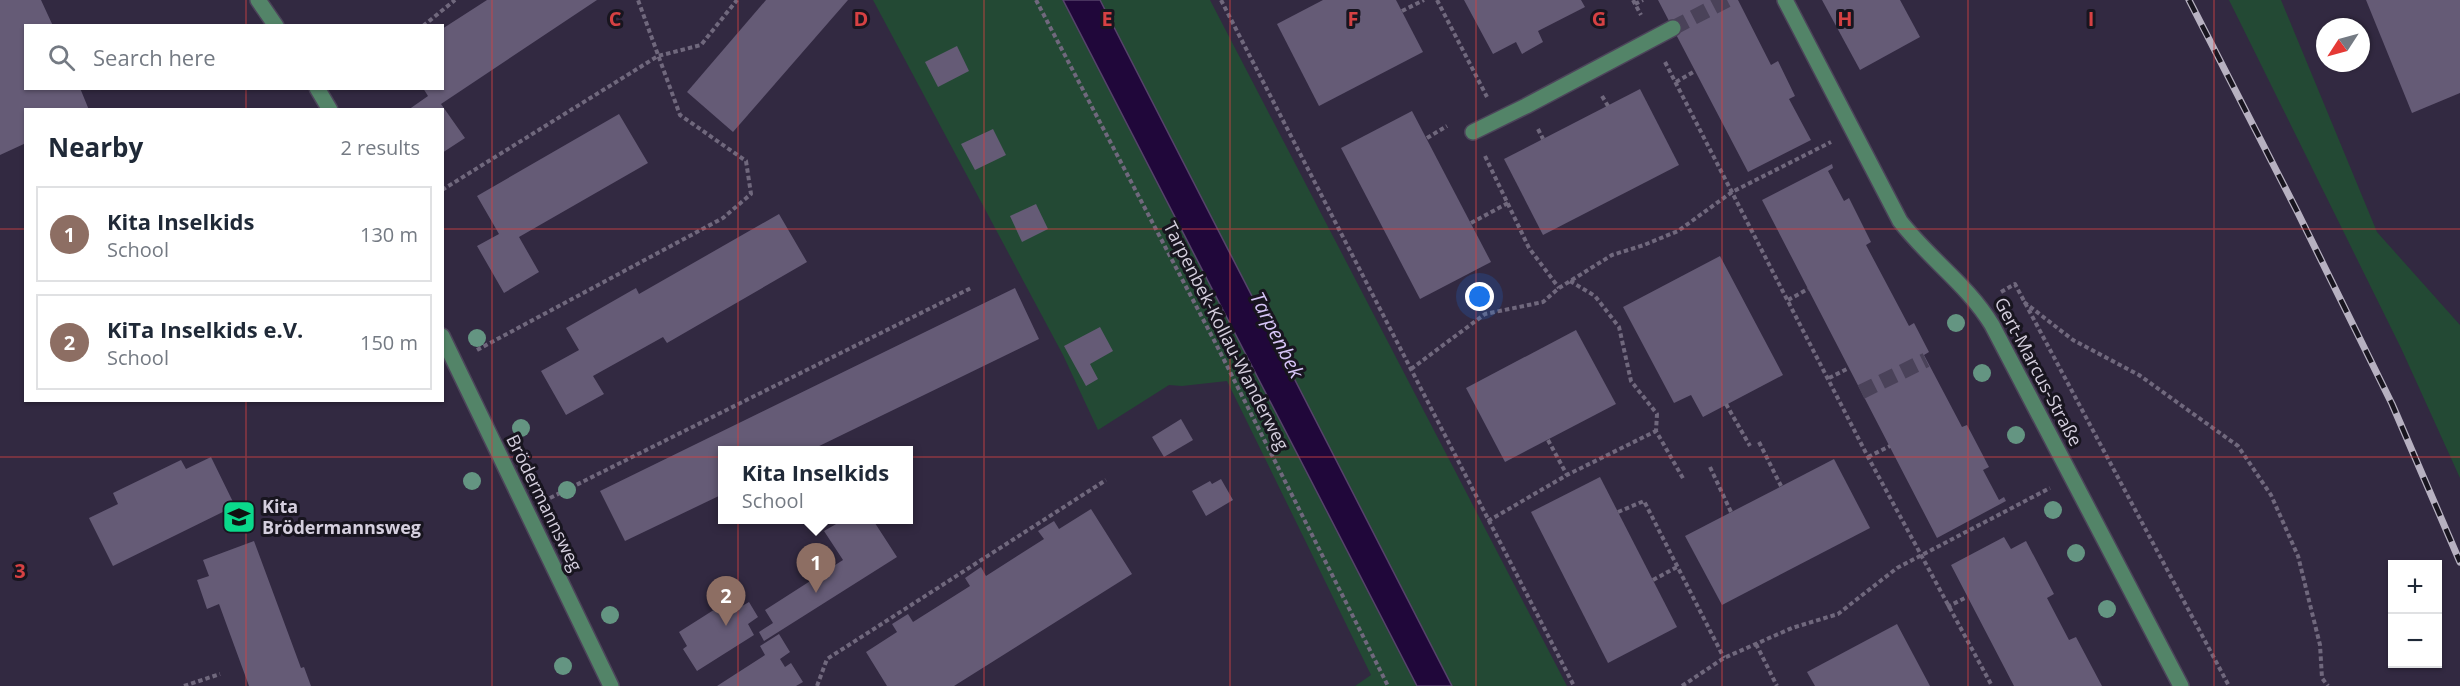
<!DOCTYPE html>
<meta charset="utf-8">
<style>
body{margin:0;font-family:"Open Sans",sans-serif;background:#f6f6f7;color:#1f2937}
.controls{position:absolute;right:18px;bottom:18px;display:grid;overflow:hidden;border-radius:0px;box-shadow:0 2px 4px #0004}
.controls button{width:54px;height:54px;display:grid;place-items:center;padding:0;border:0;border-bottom:2px solid #e0e1e3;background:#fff;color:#1f2937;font:30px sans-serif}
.compass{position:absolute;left:2316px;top:18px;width:54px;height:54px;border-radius:50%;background:#fff;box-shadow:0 2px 4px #0004;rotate:234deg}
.you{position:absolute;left:1480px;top:297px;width:21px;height:21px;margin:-15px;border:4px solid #fff;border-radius:50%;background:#1a73e8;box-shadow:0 0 0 9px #1a73e833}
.badge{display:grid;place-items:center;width:39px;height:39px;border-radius:50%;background:#1a73e8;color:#fff;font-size:20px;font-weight:700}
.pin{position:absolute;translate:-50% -50px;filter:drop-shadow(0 2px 3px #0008)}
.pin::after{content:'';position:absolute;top:32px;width:21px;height:18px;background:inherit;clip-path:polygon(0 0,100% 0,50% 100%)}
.popup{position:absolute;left:718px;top:446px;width:195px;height:78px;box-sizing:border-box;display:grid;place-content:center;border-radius:0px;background:#fff;filter:drop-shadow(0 2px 4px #0005);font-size:20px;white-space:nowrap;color:#747a83}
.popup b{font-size:22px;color:#1f2937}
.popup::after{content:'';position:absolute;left:50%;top:100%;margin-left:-12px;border:12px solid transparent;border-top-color:#fff}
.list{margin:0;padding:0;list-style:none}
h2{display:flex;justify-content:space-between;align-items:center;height:78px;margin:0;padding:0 24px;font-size:26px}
h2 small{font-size:20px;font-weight:400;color:#747a83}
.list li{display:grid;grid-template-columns:39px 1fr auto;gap:18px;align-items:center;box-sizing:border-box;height:96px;margin:0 12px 12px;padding:0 12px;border:2px solid #e0e1e3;border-radius:0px}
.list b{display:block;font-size:22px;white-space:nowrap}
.list p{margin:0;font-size:20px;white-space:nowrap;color:#747a83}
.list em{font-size:20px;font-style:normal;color:#747a83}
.icon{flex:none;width:33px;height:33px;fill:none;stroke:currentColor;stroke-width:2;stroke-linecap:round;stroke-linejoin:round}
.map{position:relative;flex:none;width:2460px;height:686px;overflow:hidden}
.search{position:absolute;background:#fff;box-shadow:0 2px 4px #0004;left:24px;top:24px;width:420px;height:66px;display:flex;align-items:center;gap:15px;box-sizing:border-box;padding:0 21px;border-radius:0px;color:#747a83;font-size:22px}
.panel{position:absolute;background:#fff;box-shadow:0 2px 4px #0004;left:24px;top:108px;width:420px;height:294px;border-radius:0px}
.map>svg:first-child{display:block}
.green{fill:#234934}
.water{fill:#20073a;stroke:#56436b;stroke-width:1.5}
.building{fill:#655b76}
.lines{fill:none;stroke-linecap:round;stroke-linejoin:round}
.minor-tunnel{stroke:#4a4259;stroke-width:15;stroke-dasharray:15 8;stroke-linecap:butt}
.minor-casing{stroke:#4c445a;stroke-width:18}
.path{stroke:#70687d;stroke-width:4;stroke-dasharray:4.5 3;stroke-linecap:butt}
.minor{stroke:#538468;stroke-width:15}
.rail-casing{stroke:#b7b1c1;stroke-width:7}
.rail{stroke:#18151f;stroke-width:4.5;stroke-dasharray:14;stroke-linecap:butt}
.tree{fill:#649582}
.grid{fill:none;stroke:#d64143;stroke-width:1.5;stroke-opacity:0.55}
.labels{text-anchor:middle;stroke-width:6;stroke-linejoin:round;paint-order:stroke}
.street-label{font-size:18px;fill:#d5cfde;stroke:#18151f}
.poi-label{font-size:18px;font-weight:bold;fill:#d5cfde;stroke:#18151f;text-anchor:start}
.water-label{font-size:20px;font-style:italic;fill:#d7c5f8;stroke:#18151f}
.grid-label{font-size:20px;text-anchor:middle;font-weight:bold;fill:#d64143;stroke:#18151f;stroke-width:6;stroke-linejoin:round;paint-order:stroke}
</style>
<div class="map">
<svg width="2460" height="686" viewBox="0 0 2460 686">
<rect width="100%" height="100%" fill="#322941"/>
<g class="green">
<polygon points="873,0 1210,0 1567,686 1355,686 1371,675 1227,381 1182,386 1169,385 1098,430 1063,355"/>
<polygon points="2229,0 2281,0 2377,232 2460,325 2460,478 2401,348"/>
</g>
<polygon class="water" points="1063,0 1100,0 1452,686 1417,686"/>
<g class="building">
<polygon points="0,0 41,0 53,26 26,26 26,88 80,88 89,110 26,110 26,143 0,155"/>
<polygon points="487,0 597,0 441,104 465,138 442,153 442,110 408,110 428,96 423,88 442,88 442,29"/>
<polygon points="766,0 848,0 733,132 687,92"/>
<polygon points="1323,0 1396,0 1423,52 1319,106 1277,24"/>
<polygon points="1464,0 1581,0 1585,7 1538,31 1543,42 1522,54 1516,42 1493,54"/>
<polygon points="1658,0 1738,0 1771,65 1778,61 1795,96 1789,99 1811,140 1748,172"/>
<polygon points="1822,0 1900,0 1920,37 1860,70"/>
<polygon points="2366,0 2460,0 2460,93 2412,113"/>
<polygon points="957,46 969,71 938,87 925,62"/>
<polygon points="1640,89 1679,165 1543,235 1504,159"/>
<polygon points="1412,111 1491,262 1420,299 1341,148"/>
<polygon points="619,114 648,163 519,237 539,272 504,293 477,246 499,234 477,196"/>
<polygon points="993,129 1006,155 975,170 961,144"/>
<polygon points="1832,164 1833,168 1828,171 1844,201 1849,198 1871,242 1866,245 1909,326 1914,323 1929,352 1924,355 1962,427 1967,425 1989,467 1983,470 1999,500 2004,497 2006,501 1937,538 1762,200"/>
<polygon points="1036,204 1048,229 1022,242 1010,216"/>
<polygon points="779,214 807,262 667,343 663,337 593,376 604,394 566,415 541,371 579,350 566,328 636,288 639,294"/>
<polygon points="1720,256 1783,375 1703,417 1691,395 1674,403 1623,307"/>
<polygon points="1015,288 1039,339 811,450 723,450 723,494 625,541 600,491"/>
<polygon points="1100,327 1113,351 1090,364 1098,379 1086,386 1064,346"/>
<polygon points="1576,330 1616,404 1505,462 1466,388"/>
<polygon points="1181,419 1193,440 1164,457 1152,437"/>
<polygon points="211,457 235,506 113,566 89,518 118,504 113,493 181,460 186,469"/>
<polygon points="1834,459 1870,528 1722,605 1685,536"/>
<polygon points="1600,477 1677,627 1608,663 1531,512"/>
<polygon points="1221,479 1233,500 1206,516 1192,491 1210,481 1212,484"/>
<polygon points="1091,509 1132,574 954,686 887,686 866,652 897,632 892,624 908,614 913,622 970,586 965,578 981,567 986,576 1044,539 1038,531 1054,521 1059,529"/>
<polygon points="843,520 873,520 897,557 764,641 759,632 773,623 765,610 843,560 824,531"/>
<polygon points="2004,537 2011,549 2026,541 2054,594 2047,598 2069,640 2076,637 2102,686 2014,686 1951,565"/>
<polygon points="254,541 301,668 304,667 311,686 249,686 219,604 207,609 197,580 209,576 203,560"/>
<polygon points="731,599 737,609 749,602 758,617 748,624 754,635 697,671 683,649 687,646 679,632"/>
<polygon points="1897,624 1930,686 1815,686 1807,672"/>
<polygon points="779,634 790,652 780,659 785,667 791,663 803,682 796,686 717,686 765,655 760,646"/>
</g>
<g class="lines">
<g class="minor-tunnel">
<polyline points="1673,28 1727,0"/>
<polyline points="1861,392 1926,360"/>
</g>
<defs>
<g id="minor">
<polyline points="258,0 276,26"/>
<path d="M1785,0L1900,221C1929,259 1968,285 1992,325L2181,686"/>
<polyline points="317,88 330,110"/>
<polyline points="1473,132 1526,106 1673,28"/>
<polyline points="442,336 611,686"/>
</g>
</defs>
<use href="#minor" class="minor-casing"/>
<g class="path">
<polyline points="1036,0 1216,344 1388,686"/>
<polyline points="1221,0 1574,686"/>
<polyline points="1437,0 1487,97"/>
<polyline points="1633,0 1641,15"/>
<polyline points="1635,4 1643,0"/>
<polyline points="1402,11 1424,0"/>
<polyline points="423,26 455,0"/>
<polyline points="1665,62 1868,457 1992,686"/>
<polyline points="1676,82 1695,71"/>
<polyline points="1602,96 1608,106"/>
<polyline points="1538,129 1543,139"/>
<polyline points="1427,138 1447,126"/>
<polyline points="1485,156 1529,248 1559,288"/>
<polyline points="442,190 658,56 701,45 737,0"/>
<polyline points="1471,223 1508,203"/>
<polyline points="1570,281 1595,296 1619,327 1631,381 1657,414 1656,431 1684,480"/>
<polyline points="2001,292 2015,284 2229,686"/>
<polyline points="1788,300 1808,289"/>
<polyline points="2024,302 2073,340 2139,375 2238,446 2271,495 2298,556 2320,645 2322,678 2328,686"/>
<polyline points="477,350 723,218 751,194 746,161 680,115 638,0"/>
<polyline points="1411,369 1485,314 1543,302 1559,288 1612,255 1644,245 1678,231 1732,192 1831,142"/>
<polyline points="1829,378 1849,368"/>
<polyline points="1726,404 1750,446"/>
<polyline points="1548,440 1567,475"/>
<polyline points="1759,442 1781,486"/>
<polyline points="1868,457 1890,446"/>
<polyline points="1710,467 1731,512"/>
<polyline points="550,498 971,288"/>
<polyline points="1618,512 1644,501 1724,658"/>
<polyline points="1488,521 1567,475 1656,431"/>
<polyline points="1653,580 1677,567"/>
<polyline points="1947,607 1967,597"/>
<polyline points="1756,644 1777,686"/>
<polyline points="184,686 220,674"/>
<polyline points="817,686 827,659 1106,480"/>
<polyline points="1682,686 1724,658 1792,628 1838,614 1897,568 2050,488"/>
</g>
<use href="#minor" class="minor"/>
<defs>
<polyline id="rail" points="2189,0 2297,211 2392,404 2460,562"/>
</defs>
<use href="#rail" class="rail-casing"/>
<use href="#rail" class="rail"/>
</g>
<g class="tree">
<circle cx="1956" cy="323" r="9"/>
<circle cx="477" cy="338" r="9"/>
<circle cx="1982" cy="373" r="9"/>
<circle cx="521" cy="428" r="9"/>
<circle cx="2016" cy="435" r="9"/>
<circle cx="472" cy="481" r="9"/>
<circle cx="567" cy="490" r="9"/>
<circle cx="2053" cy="510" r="9"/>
<circle cx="2076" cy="553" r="9"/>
<circle cx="2107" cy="609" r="9"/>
<circle cx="610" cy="615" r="9"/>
<circle cx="563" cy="666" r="9"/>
</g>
<path class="grid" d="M246,0V26M492,0V686M738,0V686M984,0V686M1230,0V686M1476,0V686M1722,0V686M1968,0V686M2214,0V686M246,88V110M0,229H26M442,229H2460M246,400V686M0,457H2460"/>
<defs>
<symbol id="school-square" viewBox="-11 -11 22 22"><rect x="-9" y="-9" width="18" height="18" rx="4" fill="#0ad98b" stroke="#18151f"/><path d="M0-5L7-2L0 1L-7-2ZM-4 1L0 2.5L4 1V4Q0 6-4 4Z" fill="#111"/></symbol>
</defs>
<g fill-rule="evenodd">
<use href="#school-square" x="220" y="498" width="38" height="38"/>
</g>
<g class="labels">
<g class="street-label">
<text transform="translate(1226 336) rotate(63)" y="6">Tarpenbek-Kollau-Wanderweg</text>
<text transform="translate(2038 372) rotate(62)" y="6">Gert-Marcus-Straße</text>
<text transform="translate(544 503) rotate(64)" y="6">Brödermannsweg</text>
</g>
<g class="poi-label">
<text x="262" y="513">Kita<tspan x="262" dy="21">Brödermannsweg</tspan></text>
</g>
<g class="water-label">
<text transform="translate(1277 335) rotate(63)" y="7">Tarpenbek</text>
</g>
</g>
<g class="grid-label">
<text x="615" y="26">C</text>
<text x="861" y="26">D</text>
<text x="1107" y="26">E</text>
<text x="1353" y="26">F</text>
<text x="1599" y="26">G</text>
<text x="1845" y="26">H</text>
<text x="2091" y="26">I</text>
<text x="20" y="578">3</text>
</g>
</svg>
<div class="controls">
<button>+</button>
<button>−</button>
</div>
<svg class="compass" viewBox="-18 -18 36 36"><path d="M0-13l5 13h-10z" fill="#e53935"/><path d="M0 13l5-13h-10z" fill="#747a83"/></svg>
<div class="you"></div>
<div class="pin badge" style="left:816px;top:593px;background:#8d6e63">1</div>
<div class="popup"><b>Kita Inselkids</b>School</div>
<div class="pin badge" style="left:726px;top:626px;background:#8d6e63">2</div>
<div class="search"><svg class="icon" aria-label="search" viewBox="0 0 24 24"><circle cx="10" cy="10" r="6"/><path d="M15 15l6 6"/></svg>Search here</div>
<section class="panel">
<h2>Nearby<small>2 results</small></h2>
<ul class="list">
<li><span class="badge" style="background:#8d6e63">1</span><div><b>Kita Inselkids</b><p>School</p></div><em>130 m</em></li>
<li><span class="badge" style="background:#8d6e63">2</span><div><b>KiTa Inselkids e.V.</b><p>School</p></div><em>150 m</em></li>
</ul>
</section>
</div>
